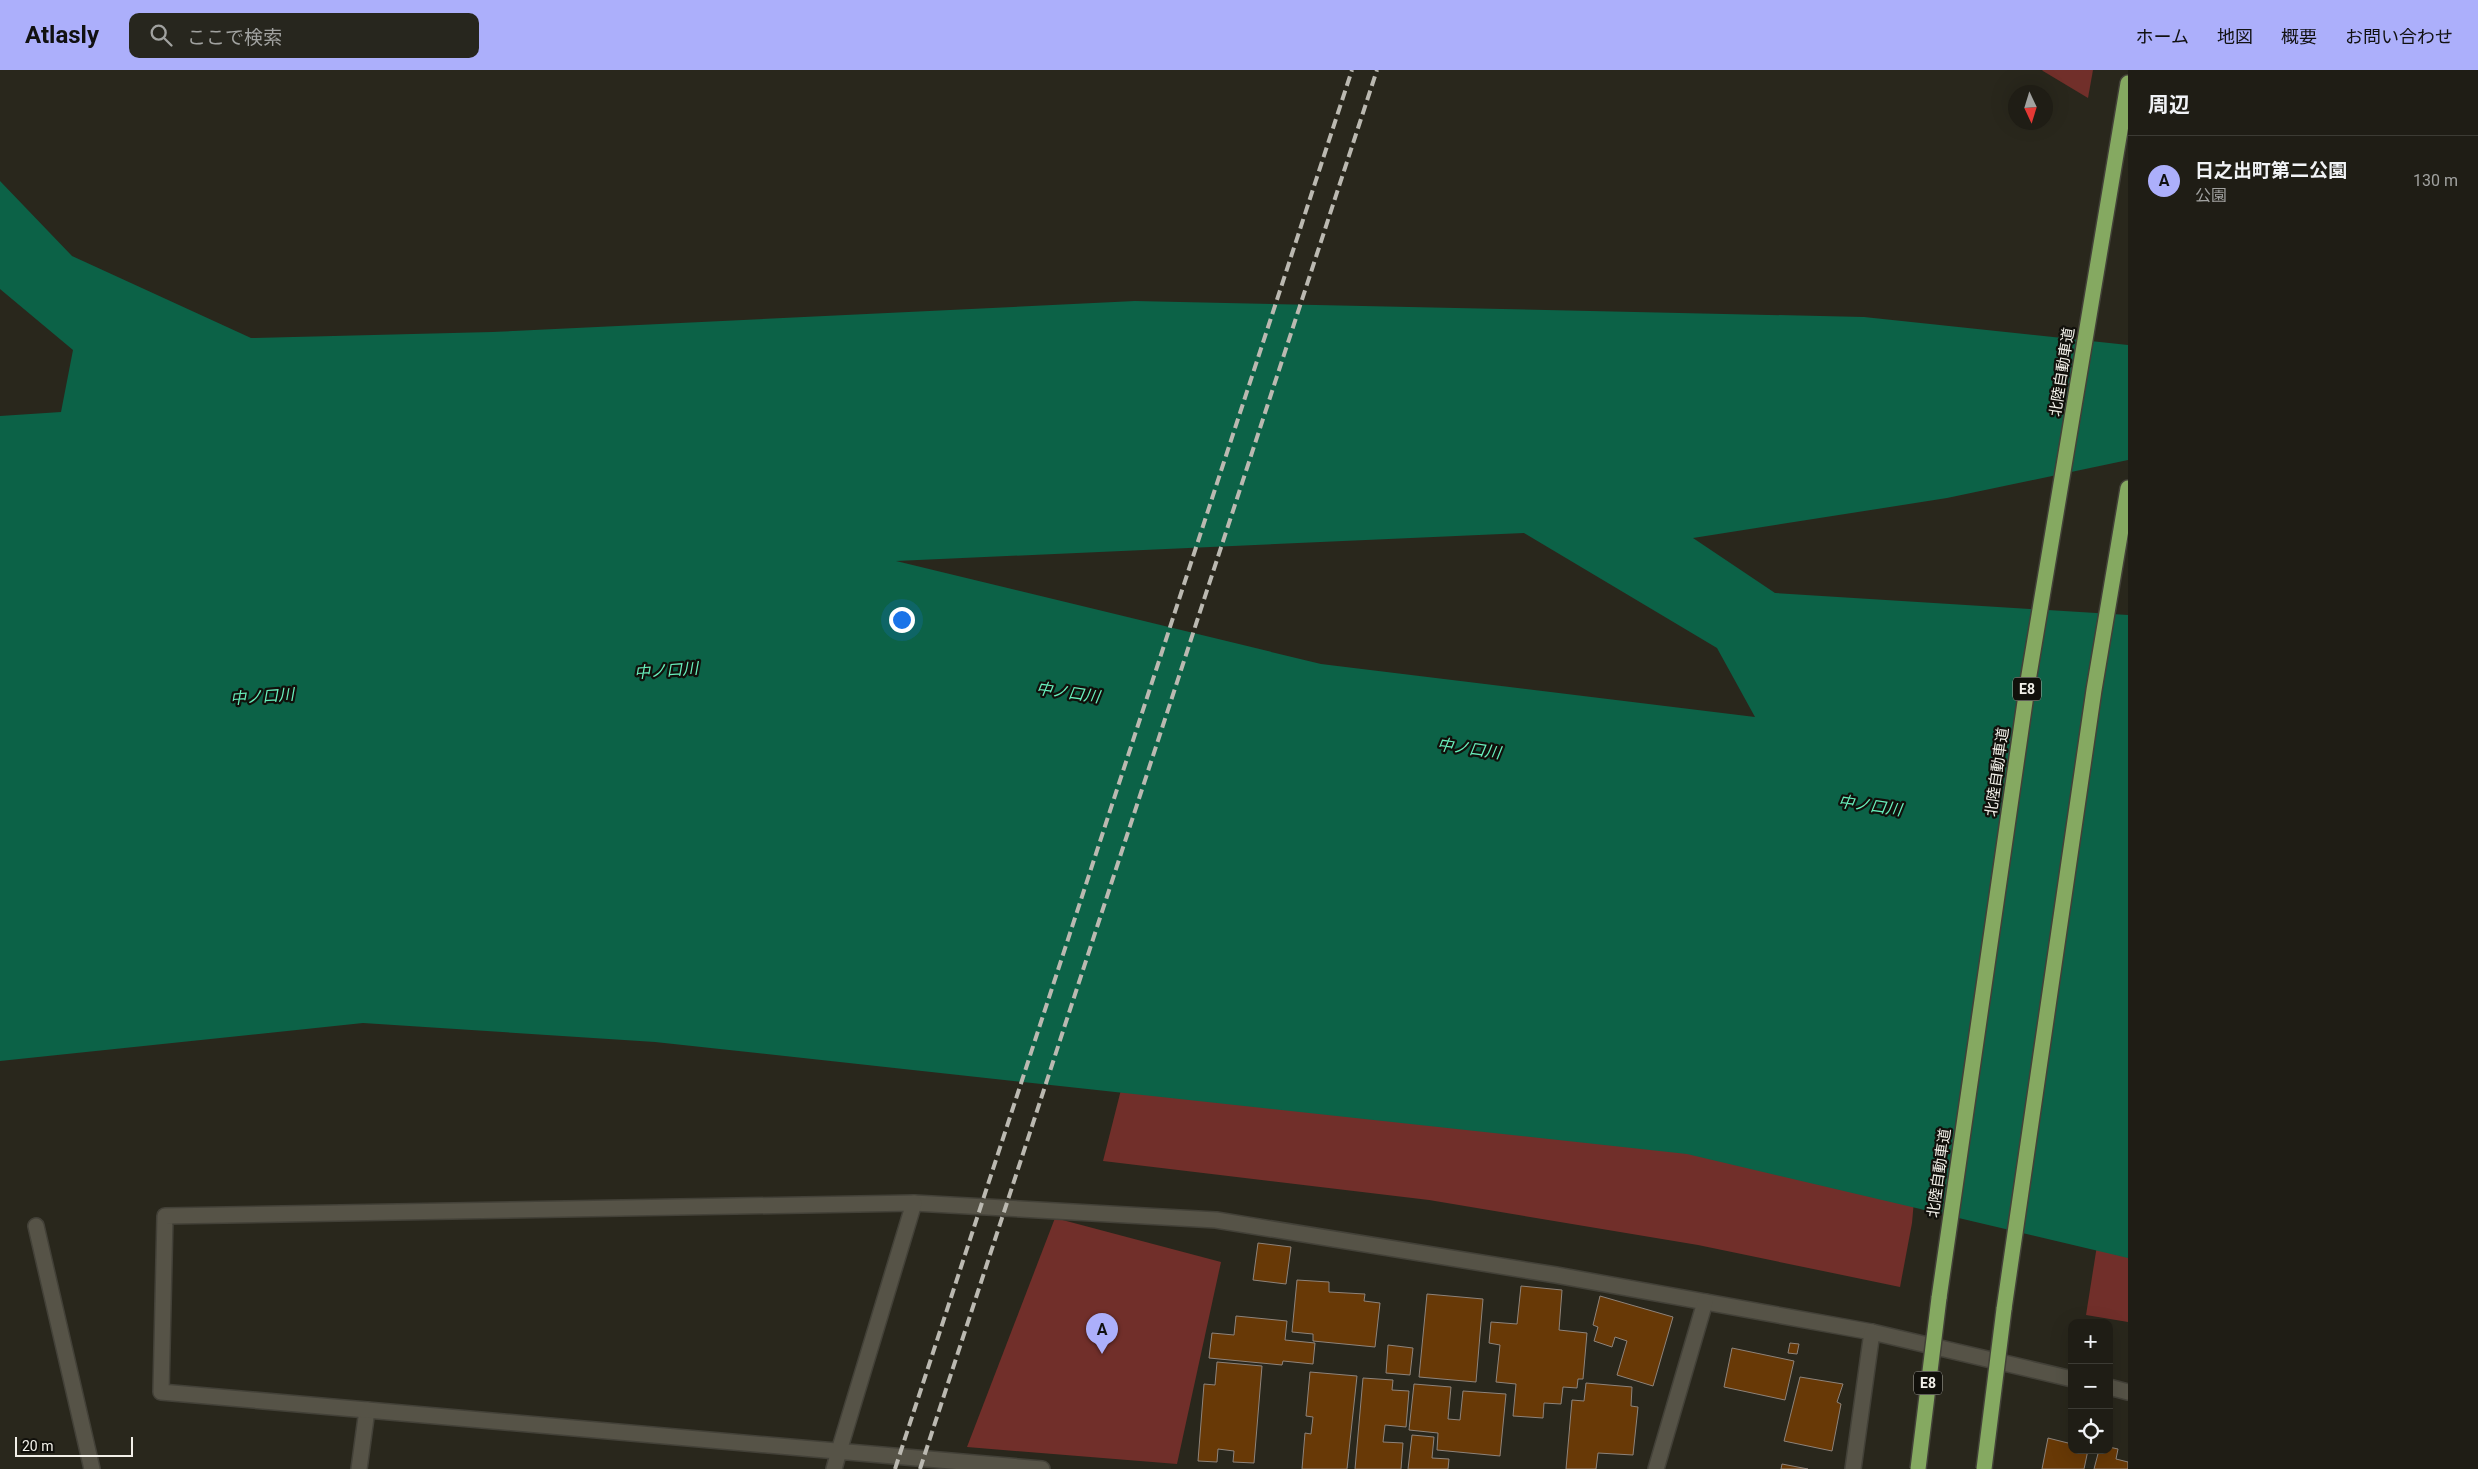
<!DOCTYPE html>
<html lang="ja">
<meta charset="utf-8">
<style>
body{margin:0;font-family:Roboto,"Noto Sans JP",sans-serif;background:#27261e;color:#f1f3f6}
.controls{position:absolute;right:15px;bottom:15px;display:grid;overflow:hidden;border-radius:10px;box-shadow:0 5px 20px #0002}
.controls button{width:45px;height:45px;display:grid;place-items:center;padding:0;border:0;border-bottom:1px solid #3c3b34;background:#1f1d15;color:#f1f3f6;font:25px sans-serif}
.compass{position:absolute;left:2008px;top:15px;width:45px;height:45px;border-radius:50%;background:#1f1d15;box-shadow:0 5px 20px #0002;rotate:176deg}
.scale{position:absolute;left:15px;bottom:12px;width:118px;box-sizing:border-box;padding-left:5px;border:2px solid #f2f0e9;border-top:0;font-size:14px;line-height:18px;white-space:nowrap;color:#f2f0e9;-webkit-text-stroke:4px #11100b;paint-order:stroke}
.you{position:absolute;left:901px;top:549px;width:18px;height:18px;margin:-12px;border:4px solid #fff;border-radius:50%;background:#1a73e8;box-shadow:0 0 0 8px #1a73e833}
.badge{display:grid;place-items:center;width:32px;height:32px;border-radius:50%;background:#acaffb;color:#111;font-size:16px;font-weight:700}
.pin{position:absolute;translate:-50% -41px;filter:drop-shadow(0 1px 2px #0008)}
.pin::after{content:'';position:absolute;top:26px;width:18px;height:15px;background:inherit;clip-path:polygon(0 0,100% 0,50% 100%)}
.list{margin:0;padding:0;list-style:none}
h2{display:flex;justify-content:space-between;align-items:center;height:65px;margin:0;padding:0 20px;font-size:21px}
h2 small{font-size:16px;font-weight:400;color:#a1a2a0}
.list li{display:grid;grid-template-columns:32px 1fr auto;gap:15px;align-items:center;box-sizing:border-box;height:90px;padding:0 20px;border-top:1px solid #3c3b34}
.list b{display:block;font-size:19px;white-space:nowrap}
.list p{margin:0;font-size:16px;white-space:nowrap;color:#a1a2a0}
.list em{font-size:16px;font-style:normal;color:#a1a2a0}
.icon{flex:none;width:28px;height:28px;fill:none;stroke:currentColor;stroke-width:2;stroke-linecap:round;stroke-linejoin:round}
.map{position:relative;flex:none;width:2128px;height:1399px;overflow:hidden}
header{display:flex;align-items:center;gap:30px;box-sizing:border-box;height:70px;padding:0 25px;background:#acaffb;color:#111}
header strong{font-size:24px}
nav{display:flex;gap:28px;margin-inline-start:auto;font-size:18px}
.search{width:350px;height:45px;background:#27261e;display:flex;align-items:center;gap:12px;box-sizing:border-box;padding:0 18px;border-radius:10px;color:#a1a2a0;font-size:19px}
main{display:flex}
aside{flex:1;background:#1f1d15}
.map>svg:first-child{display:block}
.green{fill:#712f2a}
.water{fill:#0c6247;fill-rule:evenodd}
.building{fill:#683906;stroke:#8e837a}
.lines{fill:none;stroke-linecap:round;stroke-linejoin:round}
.street-casing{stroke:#434138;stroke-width:18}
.highway-casing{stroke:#434138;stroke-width:18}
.street{stroke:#565347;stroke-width:15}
.highway{stroke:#85a961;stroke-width:15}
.rail{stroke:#bbb9b1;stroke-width:4;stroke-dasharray:10 5;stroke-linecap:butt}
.highway-bridge-casing{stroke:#434138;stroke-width:18;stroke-linecap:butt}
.highway-bridge{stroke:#85a961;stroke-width:15}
.labels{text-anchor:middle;stroke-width:4.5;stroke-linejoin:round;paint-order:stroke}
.shield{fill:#11100b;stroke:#aeada6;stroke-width:1}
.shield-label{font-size:14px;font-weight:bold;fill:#f2f0e9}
.street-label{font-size:15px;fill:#f2f0e9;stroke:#11100b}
.water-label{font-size:16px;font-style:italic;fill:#69f0bd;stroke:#11100b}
</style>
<header>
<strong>Atlasly</strong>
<div class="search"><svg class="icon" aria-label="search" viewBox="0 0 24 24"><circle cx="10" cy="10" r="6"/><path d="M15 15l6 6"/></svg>ここで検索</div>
<nav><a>ホーム</a><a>地図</a><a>概要</a><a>お問い合わせ</a></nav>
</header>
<main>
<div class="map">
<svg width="2128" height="1399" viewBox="0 0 2128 1399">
<rect width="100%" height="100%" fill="#29271c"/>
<g class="green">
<polygon points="2042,0 2093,0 2088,28 2043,1"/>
<polygon points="1127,996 1916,1108 1912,1153 1900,1217 1698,1175 1429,1130 1103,1091"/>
<polygon points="2102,1144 2128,1150 2128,1252 2086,1245"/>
<polygon points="1055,1148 1221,1192 1177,1394 967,1377"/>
</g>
<path class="water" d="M0,111L72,186L251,268L492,262L1135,231L1864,247L2128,275V390L1947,428L1693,468L1775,523L2128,545V1188L1687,1084L655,972L363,953L0,991V346L61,342L73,280L0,219ZM1524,463L1717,578L1755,647L1321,594L896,491Z"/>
<g class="building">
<polygon points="1258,1173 1291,1177 1286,1214 1253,1210"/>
<polygon points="1297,1210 1329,1212 1329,1222 1365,1224 1364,1231 1380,1233 1375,1277 1313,1271 1313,1264 1292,1262"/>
<polygon points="1521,1216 1562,1220 1559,1260 1587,1263 1583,1309 1578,1309 1577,1318 1563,1317 1561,1334 1544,1333 1543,1348 1513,1346 1516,1314 1496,1312 1500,1275 1489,1273 1491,1252 1517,1254"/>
<polygon points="1427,1224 1483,1229 1476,1312 1419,1307"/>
<polygon points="1600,1226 1673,1247 1653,1316 1617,1305 1627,1271 1615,1267 1612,1277 1594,1271 1598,1257 1593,1255"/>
<polygon points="1236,1246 1287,1251 1285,1270 1315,1273 1313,1294 1283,1291 1282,1295 1209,1288 1212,1263 1234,1265"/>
<polygon points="1790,1273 1799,1274 1797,1284 1788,1283"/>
<polygon points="1388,1275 1413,1278 1410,1305 1386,1303"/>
<polygon points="1732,1278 1794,1291 1785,1330 1724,1317"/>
<polygon points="1217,1292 1262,1296 1254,1393 1233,1392 1234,1381 1218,1379 1217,1392 1198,1391 1204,1314 1215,1315"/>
<polygon points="1310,1302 1357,1306 1347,1399 1302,1399 1305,1363 1311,1364 1313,1347 1306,1346"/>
<polygon points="1800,1307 1843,1314 1837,1332 1841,1334 1832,1381 1784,1371"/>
<polygon points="1363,1308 1393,1310 1392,1320 1409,1321 1406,1357 1385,1355 1383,1372 1403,1373 1401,1399 1355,1399"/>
<polygon points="1586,1313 1632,1317 1631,1336 1638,1337 1633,1385 1598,1383 1596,1399 1566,1399 1572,1330 1584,1331"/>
<polygon points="1414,1314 1451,1317 1448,1349 1460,1350 1463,1321 1506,1324 1500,1386 1437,1380 1438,1363 1409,1360"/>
<polygon points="1412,1365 1434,1367 1432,1388 1449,1389 1448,1399 1408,1399"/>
<polygon points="2048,1368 2072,1374 2072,1380 2088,1380 2084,1399 2042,1399"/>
<polygon points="2109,1377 2118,1379 2116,1389 2128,1392 2128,1399 2094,1399 2099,1380 2109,1380"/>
<polygon points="1782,1394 1808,1399 1781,1399"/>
</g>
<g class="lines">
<defs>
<g id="street">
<polyline points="914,1133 1216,1150 1556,1205 1872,1262"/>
<polyline points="36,1156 92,1399"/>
<polyline points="2109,1317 2128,1322"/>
<polyline points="359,1399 367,1340"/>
<polyline points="834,1399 839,1381 914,1133 165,1146 161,1322 1042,1399"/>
<polyline points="1656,1399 1705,1232"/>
<polyline points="1853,1399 1872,1262 2072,1309"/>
</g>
<g id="highway">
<polyline points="1939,1228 2028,611 2128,13"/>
<polyline points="2004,1239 2094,620 2128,418"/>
</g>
</defs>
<use href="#street" class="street-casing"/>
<use href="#highway" class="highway-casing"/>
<use href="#street" class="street"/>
<use href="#highway" class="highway"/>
<g class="rail">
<polyline points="895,1399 1352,0"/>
<polyline points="920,1399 1377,0"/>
</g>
<defs>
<g id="highway-bridge">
<polyline points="1918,1399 1939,1228"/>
<polyline points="1984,1399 2004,1239"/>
</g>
</defs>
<use href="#highway-bridge" class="highway-bridge-casing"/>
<use href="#highway-bridge" class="highway-bridge"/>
</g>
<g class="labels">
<g class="shield">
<rect x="2013" y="607.5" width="28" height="23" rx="4"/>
<rect x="1914" y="1301.5" width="28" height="23" rx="4"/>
</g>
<g class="shield-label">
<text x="2027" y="624">E8</text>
<text x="1928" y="1318">E8</text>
</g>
<g class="street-label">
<text transform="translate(2062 302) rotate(-81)" y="5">北陸自動車道</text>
<text transform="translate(1997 702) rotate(-82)" y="5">北陸自動車道</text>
<text transform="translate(1939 1103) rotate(-82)" y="5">北陸自動車道</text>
</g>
<g class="water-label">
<text transform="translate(666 600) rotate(-4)" y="6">中ノ口川</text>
<text transform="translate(1068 622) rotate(8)" y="6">中ノ口川</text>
<text transform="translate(262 626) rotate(-4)" y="6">中ノ口川</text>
<text transform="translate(1469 678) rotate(8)" y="6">中ノ口川</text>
<text transform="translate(1870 735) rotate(8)" y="6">中ノ口川</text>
</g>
</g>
</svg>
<div class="controls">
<button>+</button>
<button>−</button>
<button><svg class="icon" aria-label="locate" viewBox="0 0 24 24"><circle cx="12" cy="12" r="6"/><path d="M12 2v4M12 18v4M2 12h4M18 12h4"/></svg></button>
</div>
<svg class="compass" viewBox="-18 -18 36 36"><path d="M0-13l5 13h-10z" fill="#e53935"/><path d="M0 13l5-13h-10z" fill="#a1a2a0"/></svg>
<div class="scale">20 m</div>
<div class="you"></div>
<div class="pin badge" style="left:1102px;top:1284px">A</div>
</div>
<aside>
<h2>周辺<small></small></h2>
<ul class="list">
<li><span class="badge">A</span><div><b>日之出町第二公園</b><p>公園</p></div><em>130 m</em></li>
</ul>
</aside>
</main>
